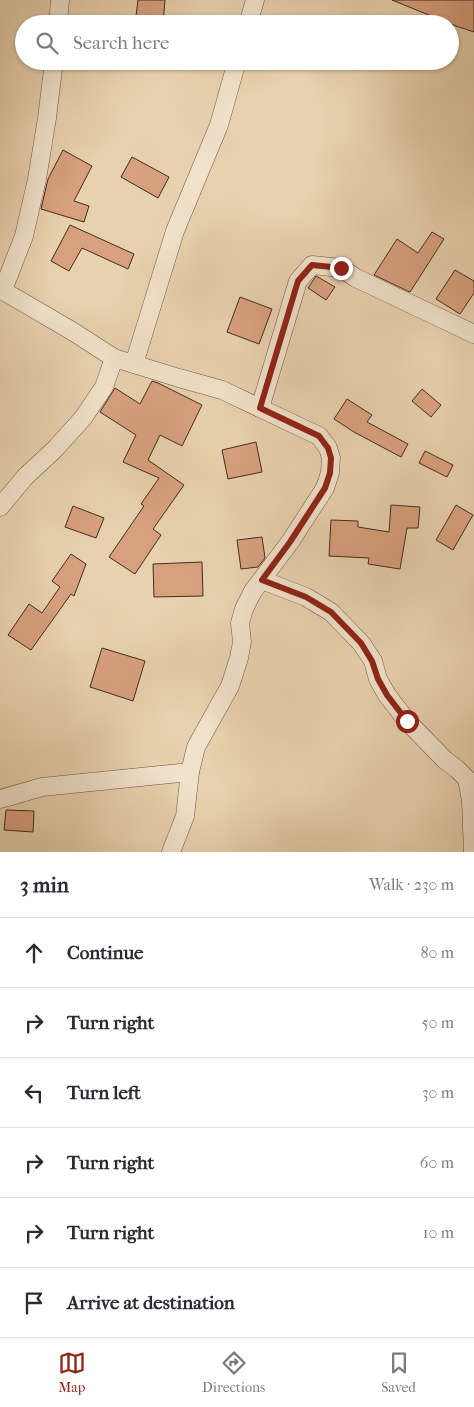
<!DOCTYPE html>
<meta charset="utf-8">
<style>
body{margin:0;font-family:"IM FELL French Canon",serif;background:#f7f7f7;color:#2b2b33}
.stop{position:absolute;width:15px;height:15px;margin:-11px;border:4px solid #8f2418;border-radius:50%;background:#fff}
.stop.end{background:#8f2418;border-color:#fff;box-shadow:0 1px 5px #0008}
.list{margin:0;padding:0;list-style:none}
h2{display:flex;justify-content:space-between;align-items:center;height:65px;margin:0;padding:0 20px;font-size:21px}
h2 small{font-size:16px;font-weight:400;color:#7c7c81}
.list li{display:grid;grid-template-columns:32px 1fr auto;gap:15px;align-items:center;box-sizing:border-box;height:70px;padding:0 20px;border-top:1px solid #e1e1e2}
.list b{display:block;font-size:19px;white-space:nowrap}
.list em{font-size:16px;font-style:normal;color:#7c7c81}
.icon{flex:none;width:28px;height:28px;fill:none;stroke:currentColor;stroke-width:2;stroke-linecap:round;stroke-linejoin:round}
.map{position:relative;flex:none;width:474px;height:852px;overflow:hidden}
.search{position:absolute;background:#fff;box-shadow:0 1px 4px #0004;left:15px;right:15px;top:15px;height:55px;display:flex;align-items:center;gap:12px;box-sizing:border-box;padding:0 18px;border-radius:28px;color:#7c7c81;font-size:19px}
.sheet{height:485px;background:#fff}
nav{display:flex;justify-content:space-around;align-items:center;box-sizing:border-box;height:70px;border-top:1px solid #e1e1e2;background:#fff;font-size:14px;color:#7c7c81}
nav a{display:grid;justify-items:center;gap:2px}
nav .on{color:#8f2418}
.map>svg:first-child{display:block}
.building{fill:#d8a17e;stroke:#422c22}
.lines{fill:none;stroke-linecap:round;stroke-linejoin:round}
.street-casing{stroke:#6c5545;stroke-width:19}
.street{stroke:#f0e1ca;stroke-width:18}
.route{stroke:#8f2418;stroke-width:6}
</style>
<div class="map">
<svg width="474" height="852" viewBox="0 0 474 852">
<rect width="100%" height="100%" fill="#e8d1ae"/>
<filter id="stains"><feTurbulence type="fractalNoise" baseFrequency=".004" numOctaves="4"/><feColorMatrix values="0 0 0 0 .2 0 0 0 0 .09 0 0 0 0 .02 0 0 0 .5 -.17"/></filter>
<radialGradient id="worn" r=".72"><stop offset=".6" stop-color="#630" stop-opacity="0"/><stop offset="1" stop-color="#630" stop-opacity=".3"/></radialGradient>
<g class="building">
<polygon points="138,0 165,0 163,24 135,24"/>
<polygon points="392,0 474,0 474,32 456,26"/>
<polygon points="63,150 92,166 74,201 89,206 84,222 41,209 48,179"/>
<polygon points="132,157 169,177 158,198 121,177"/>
<polygon points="70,225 134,254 128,269 82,248 69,271 51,261"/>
<polygon points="432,232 444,239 410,292 374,275 397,239 418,253"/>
<polygon points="455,270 474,281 474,293 460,314 436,299"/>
<polygon points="316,276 335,287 326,300 308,288"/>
<polygon points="240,297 272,309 259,344 227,332"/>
<polygon points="152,381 158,383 202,405 182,446 160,435 148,460 184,485 153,529 161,535 135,574 109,557 144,506 141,504 159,478 123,462 136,435 100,412 115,388 140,404"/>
<polygon points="422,389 441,405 431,417 412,401"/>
<polygon points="347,399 372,415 367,422 408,444 401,457 354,432 334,419"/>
<polygon points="256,442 262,472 228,479 222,450"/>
<polygon points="425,451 453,465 447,477 419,463"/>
<polygon points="391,505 420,507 418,528 407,528 400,569 368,564 369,558 329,556 331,520 358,521 358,527 389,532"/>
<polygon points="456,505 473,515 453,550 436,540"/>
<polygon points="73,506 104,518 96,538 65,527"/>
<polygon points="262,537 265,558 258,567 241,569 237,540"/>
<polygon points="71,554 86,564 74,596 71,594 31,650 8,635 29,604 42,613 60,587 52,581"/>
<polygon points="202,562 203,596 154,597 153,564"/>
<polygon points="102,648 145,661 133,701 90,687"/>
<polygon points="6,810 34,811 33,832 4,830"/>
</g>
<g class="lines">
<defs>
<g id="street">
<polyline points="58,24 60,0"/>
<polyline points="248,24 255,0"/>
<polyline points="0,289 72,331 114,358 179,378 222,390 319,436 328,448 331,458 330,473 325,488 290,542 253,591 244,609 240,623 242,642 239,658 230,686 196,747 190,772 185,816 171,852"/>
<polyline points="3,290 24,236 37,179 47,118 54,61"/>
<polyline points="134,364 175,231 219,125 237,61"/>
<polyline points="260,408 298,281 312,265 341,268 356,278 474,334"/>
<polyline points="0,507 25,477 55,449 83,418 104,387 114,358"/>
<polyline points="262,580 306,597 331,612 361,643 373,661 378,679 387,695 407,721 445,760 457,769 467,779 471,801 473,852"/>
<polyline points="0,799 42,787 190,772"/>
</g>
</defs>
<use href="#street" class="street-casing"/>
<use href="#street" class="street"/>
</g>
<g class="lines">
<polyline class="route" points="341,268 312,265 298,281 260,408 319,436 328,448 331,458 330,473 325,488 290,542 262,580 306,597 331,612 361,643 372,661 378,679 387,695 407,721"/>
</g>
<rect width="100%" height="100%" filter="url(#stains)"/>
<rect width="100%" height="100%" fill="url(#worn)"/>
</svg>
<div class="stop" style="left:407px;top:721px"></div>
<div class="stop end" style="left:341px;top:268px"></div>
<div class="search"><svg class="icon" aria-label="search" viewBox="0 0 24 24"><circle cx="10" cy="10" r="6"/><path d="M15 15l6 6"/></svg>Search here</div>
</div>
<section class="sheet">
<h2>3 min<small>Walk · 230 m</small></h2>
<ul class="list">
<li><svg class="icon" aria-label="ahead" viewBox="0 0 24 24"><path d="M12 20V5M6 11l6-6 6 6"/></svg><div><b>Continue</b></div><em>80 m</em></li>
<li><svg class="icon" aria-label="right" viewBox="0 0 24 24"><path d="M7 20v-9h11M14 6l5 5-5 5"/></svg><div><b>Turn right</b></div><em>50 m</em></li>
<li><svg class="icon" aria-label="left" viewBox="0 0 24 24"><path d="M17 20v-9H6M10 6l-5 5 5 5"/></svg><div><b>Turn left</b></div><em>30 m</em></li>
<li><svg class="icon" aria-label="right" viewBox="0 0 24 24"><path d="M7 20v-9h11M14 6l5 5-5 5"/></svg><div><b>Turn right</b></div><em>60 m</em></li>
<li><svg class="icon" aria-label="right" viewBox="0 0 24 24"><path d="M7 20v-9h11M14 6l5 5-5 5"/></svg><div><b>Turn right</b></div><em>10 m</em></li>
<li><svg class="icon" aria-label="arrive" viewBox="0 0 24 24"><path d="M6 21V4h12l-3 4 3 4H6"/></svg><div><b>Arrive at destination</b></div></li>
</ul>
</section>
<nav>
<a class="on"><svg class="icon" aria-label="map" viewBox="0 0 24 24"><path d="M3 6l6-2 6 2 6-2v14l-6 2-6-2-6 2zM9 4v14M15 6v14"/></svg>Map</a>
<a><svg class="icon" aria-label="directions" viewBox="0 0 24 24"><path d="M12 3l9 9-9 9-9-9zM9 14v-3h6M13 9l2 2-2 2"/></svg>Directions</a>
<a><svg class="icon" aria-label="saved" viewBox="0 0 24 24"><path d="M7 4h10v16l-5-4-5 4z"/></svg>Saved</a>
</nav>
